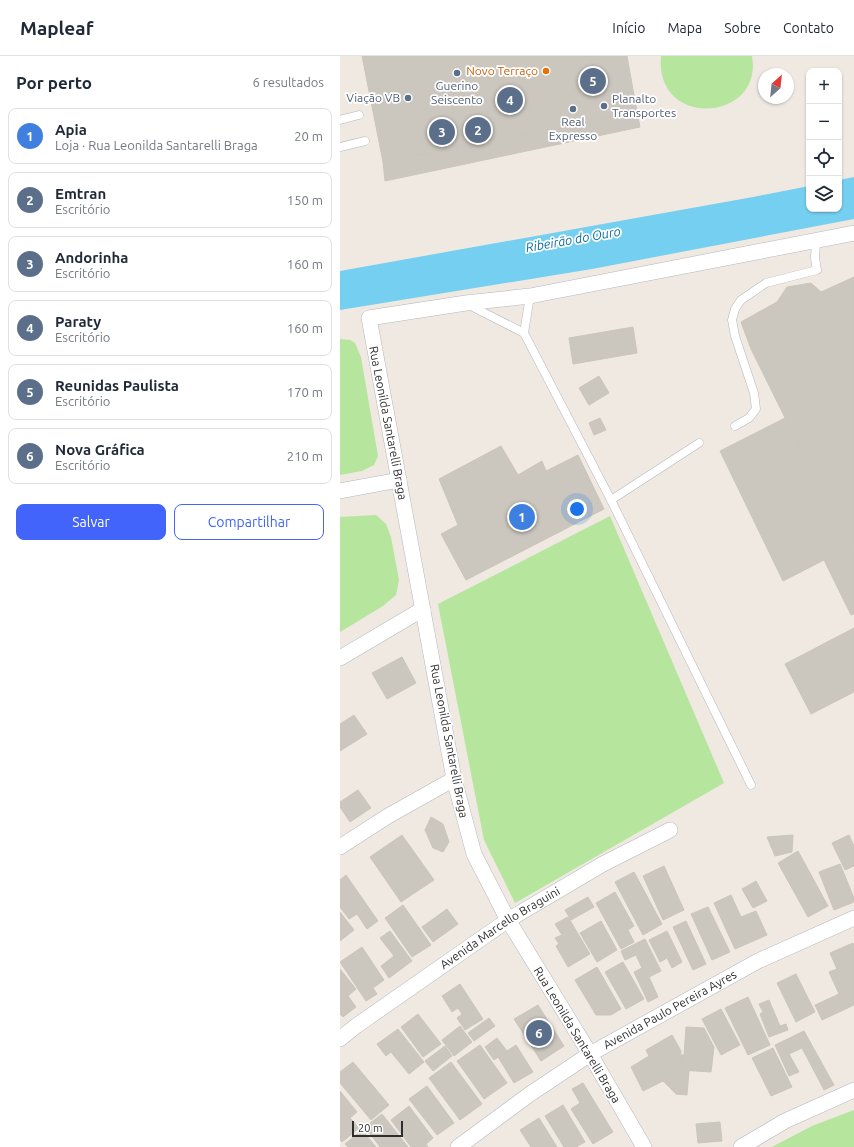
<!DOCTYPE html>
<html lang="pt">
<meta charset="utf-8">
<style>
body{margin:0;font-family:Ubuntu,sans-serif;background:#f2f2f3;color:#1f2937}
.controls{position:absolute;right:12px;top:12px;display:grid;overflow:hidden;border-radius:8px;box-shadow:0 1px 3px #0004}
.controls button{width:36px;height:36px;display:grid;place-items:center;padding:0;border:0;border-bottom:1px solid #e0e1e3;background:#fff;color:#1f2937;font:20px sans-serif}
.compass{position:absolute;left:418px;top:12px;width:36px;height:36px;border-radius:50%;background:#fff;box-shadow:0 1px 3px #0004;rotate:27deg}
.scale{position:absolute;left:12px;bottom:10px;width:51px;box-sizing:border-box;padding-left:4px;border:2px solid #2e2e2e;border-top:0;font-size:11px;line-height:14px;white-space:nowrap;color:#2e2e2e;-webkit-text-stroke:3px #fff;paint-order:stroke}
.you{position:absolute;left:237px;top:453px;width:14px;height:14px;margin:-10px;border:3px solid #fff;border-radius:50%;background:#1a73e8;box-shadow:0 0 0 6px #1a73e833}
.badge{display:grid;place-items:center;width:26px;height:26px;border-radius:50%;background:#4264fb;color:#fff;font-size:13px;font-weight:700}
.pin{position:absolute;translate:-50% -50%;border:2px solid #fff;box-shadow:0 1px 4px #0006}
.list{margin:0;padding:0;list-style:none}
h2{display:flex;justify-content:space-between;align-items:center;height:52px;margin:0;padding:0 16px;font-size:17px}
h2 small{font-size:13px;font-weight:400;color:#747a83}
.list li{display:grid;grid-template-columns:26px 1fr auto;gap:12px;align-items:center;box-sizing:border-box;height:56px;margin:0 8px 8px;padding:0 8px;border:1px solid #e0e1e3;border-radius:8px}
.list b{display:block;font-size:15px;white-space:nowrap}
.list p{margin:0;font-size:13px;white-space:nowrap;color:#747a83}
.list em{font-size:13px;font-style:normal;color:#747a83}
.actions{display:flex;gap:8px;padding:12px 16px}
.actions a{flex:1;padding:9px 0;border:1px solid #4264fb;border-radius:8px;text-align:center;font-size:14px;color:#4264fb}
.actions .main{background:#4264fb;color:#fff}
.icon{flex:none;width:22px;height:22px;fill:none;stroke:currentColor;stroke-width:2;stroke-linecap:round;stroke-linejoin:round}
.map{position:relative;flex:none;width:514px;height:1091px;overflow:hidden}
header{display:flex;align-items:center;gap:24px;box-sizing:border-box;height:56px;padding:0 20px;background:#fff;border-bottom:1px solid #e0e1e3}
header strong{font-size:19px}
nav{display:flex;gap:22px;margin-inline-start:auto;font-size:14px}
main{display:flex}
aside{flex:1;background:#fff}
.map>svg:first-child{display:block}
.green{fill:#b6e59e}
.water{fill:#75cff0}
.building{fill:#cbc7bf;stroke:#cbc5ba}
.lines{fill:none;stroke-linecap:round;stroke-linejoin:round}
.lane-casing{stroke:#b4b7c1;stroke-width:9}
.street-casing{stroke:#b4b7c1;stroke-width:16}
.lane{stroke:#fff;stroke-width:8}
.street{stroke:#fff;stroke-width:15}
.food-dot{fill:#e8710a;stroke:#fff;stroke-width:1.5}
.service-dot{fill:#5c6f8a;stroke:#fff;stroke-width:1.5}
.labels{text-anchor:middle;stroke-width:3.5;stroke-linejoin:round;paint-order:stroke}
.food-label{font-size:12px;fill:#c56008;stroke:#fff;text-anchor:end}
.service-label{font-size:12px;fill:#4e5e75;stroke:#fff}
.street-label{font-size:12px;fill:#2e2e2e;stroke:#fff}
.water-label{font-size:13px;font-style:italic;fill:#0d6fa3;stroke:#fff}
</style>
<header>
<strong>Mapleaf</strong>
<nav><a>Início</a><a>Mapa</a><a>Sobre</a><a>Contato</a></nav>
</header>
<main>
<aside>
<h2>Por perto<small>6 resultados</small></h2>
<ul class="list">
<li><span class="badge" style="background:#3f7fe0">1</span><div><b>Apia</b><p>Loja · Rua Leonilda Santarelli Braga</p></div><em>20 m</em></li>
<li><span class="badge" style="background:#5c6f8a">2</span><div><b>Emtran</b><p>Escritório</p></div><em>150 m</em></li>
<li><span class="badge" style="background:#5c6f8a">3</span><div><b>Andorinha</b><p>Escritório</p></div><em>160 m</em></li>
<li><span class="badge" style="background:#5c6f8a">4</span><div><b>Paraty</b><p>Escritório</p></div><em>160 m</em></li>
<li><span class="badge" style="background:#5c6f8a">5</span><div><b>Reunidas Paulista</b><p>Escritório</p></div><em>170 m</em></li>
<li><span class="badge" style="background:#5c6f8a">6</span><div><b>Nova Gráfica</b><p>Escritório</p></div><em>210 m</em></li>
</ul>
<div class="actions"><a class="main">Salvar</a><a>Compartilhar</a></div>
</aside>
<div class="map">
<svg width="514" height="1091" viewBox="0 0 514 1091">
<rect width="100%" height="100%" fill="#efe9e1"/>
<g class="green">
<path d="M321,0H412C424,66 314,74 321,0Z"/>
<polygon points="0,283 10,284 15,287 21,301 38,400 34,409 22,415 0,419"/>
<polygon points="36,459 46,468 51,481 59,524 56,539 43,550 0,576 0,461"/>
<polygon points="270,460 384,727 175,847 144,784 98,548"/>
<polygon points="514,1054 514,1091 432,1091 472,1070"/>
</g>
<polygon class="water" points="514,121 514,163 252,213 0,254 0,215 413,141 469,130 469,153 499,153 499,124"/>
<g class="building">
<polygon points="22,0 287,0 297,56 43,106"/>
<polygon points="297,56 300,71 45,125 43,106"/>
<polygon points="514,221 514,501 411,293 401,266 437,246 447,231 471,227 481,236"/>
<polygon points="293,271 297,297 233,308 229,282"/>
<polygon points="259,320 269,337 249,349 239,332"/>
<polygon points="260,362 266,374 254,379 249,367"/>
<polygon points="445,362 514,501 514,558 511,559 484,504 443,525 380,395"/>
<polygon points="161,390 178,419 202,405 206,415 238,399 264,453 126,524 101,478 118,469 99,423"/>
<polygon points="514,572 514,636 471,658 445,608"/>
<polygon points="62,601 76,627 47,643 32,617"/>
<polygon points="14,659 27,678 0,695 0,668"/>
<polygon points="18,734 31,752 10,766 0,751 0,746"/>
<polygon points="91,761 103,768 109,786 103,796 93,792 85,774"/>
<polygon points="62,779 94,824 61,846 30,801"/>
<polygon points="453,779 452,796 435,800 427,781"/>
<polygon points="509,779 514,790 514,810 505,814 492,787"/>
<polygon points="458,795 488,850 468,861 438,807"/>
<polygon points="500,808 514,842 514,846 494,854 479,816"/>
<polygon points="324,810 344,854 323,864 303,820"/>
<polygon points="294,816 322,868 303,879 275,826"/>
<polygon points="6,819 38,865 27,873 17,858 9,863 0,851 0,824"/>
<polygon points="416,825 427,845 413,852 402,833"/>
<polygon points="275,836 294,870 288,874 294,886 281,893 256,847"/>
<polygon points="391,839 401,861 416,855 427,879 395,893 374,847"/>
<polygon points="248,841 254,851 231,864 225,854"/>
<polygon points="63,849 91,889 72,901 45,862"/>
<polygon points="368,851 390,896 372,904 351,858"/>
<polygon points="107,853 118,868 93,886 82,871"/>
<polygon points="0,856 14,874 0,885"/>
<polygon points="228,861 250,898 228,911 216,890 219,888 215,882 222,879 215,868"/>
<polygon points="261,865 277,894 257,906 240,877"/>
<polygon points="346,865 366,908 353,914 333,871"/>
<polygon points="50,875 72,905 49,922 41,910 54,900 40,882"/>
<polygon points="327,875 342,906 332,912 327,902 320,906 309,884"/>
<polygon points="305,883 321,915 309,921 318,941 308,946 294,916 302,912 296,899 285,904 281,895"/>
<polygon points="513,887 514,890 514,949 482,964 475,949 499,938 489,916 497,913 490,897"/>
<polygon points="22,891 44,924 33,932 37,938 26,945 0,906"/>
<polygon points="283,906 304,943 286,953 265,916"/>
<polygon points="257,911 281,953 271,959 256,959 235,924"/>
<polygon points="0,913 16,933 8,940 16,951 3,961 0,958"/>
<polygon points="456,918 475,956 456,966 437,927"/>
<polygon points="120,928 143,963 125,974 117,962 122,958 118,952 112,956 102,940"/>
<polygon points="408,941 430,989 408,999 385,952"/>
<polygon points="429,944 440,970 446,968 448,974 429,981 420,958 423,956 419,948"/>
<polygon points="198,949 224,990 201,1005 174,963"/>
<polygon points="381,953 400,989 381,999 362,963"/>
<polygon points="78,958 101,988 83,1001 61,971"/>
<polygon points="149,962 155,970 134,985 128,977"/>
<polygon points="120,970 132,986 114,1000 102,984"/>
<polygon points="346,971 364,972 374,991 371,1016 340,1014 341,999 344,999"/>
<polygon points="58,973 84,1006 69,1018 51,996 46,1000 37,988"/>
<polygon points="464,975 494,1029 484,1034 462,992 449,998 459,1016 449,1020 435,989"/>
<polygon points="332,979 341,995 340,1014 349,1015 347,1039 336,1038 323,1025 303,1035 291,1011 309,1000 306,994"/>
<polygon points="157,982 167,995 154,1004 145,991"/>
<polygon points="140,989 167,1027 144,1043 117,1005"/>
<polygon points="176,989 193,1016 174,1027 158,1001"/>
<polygon points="105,990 112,1000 93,1015 85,1005"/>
<polygon points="433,992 452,1031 431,1040 412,1002"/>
<polygon points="13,1006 49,1049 31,1064 0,1027 0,1016"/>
<polygon points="111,1006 142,1048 120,1064 89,1022"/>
<polygon points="243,1027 273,1076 253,1088 231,1053 240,1047 232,1033"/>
<polygon points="87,1030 114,1067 97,1079 69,1043"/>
<polygon points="0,1035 17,1056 10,1062 19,1072 2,1086 0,1084"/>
<polygon points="223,1049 245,1086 236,1091 224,1091 205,1060"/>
<polygon points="69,1050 93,1082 86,1088 88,1091 71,1091 51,1064"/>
<polygon points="42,1058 68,1091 40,1091 25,1071"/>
<polygon points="199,1062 217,1091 191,1091 180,1074"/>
<polygon points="380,1066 382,1085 358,1087 356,1068"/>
<polygon points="22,1074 36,1091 8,1091 5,1088"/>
</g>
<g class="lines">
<defs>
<g id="lane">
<polyline points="0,64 19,59"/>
<polyline points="0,91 25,85"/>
<polyline points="129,249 184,277 271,444 411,729"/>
<polyline points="184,277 190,240"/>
<polyline points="395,370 409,362 416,353 414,337 395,280 392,264 395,253 401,244 426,227 477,214 475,202 476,186"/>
<polyline points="271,444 359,387"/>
</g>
<g id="street">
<polyline points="0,435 59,424"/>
<polyline points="0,602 83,553"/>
<polyline points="0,791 48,760 114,723"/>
<path id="s1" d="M0,983L16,970L168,864L263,808L330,774"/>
<path id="s2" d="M118,1091L190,1038L250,998L418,905L514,862"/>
<polyline points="304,1091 250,998 168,864 134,798 114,723 29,262 126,247 190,240 514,177"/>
<polyline points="401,1091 445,1065 514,1034"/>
</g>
</defs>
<use href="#lane" class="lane-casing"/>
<use href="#street" class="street-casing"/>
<use href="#lane" class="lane"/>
<use href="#street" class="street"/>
</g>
<circle class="food-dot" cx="206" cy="15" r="4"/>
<g class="service-dot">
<circle cx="117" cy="17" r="4"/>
<circle cx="68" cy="42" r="4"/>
<circle cx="264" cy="50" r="4"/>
<circle cx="233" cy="53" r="4"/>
</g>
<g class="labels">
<g class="food-label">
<text x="198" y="19">Novo Terraço</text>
</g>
<g class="service-label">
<text x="117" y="34">Guerino<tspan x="117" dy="14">Seiscento</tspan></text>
<text x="60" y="46" text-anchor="end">Viação VB</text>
<text x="272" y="47" text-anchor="start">Planalto<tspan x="272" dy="14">Transportes</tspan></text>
<text x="233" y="70">Real<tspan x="233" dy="14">Expresso</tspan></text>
</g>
<g class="street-label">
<text transform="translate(48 367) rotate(79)" y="4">Rua Leonilda Santarelli Braga</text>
<text transform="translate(109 685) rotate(79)" y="4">Rua Leonilda Santarelli Braga</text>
<text dy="4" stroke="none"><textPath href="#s1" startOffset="195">Avenida Marcello Braguini</textPath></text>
<text dy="4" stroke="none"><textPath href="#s2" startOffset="253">Avenida Paulo Pereira Ayres</textPath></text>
<text transform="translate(237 979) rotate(59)" y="4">Rua Leonilda Santarelli Braga</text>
</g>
<g class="water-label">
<text transform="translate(233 183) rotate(-10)" y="5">Ribeirão do Ouro</text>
</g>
</g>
</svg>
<div class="controls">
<button>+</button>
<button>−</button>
<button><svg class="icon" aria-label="locate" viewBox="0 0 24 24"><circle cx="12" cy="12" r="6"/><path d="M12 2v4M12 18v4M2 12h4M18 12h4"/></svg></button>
<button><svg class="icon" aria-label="layers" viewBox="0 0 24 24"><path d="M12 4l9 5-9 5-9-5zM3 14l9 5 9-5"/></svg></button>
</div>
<svg class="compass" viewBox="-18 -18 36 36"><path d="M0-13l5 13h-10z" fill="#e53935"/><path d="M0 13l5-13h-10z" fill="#747a83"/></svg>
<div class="scale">20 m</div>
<div class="you"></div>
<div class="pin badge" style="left:182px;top:461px;background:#3f7fe0">1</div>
<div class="pin badge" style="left:138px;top:74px;background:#5c6f8a">2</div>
<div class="pin badge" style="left:102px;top:76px;background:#5c6f8a">3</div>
<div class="pin badge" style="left:170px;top:44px;background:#5c6f8a">4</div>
<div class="pin badge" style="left:253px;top:25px;background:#5c6f8a">5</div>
<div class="pin badge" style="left:199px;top:977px;background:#5c6f8a">6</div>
</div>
</main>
